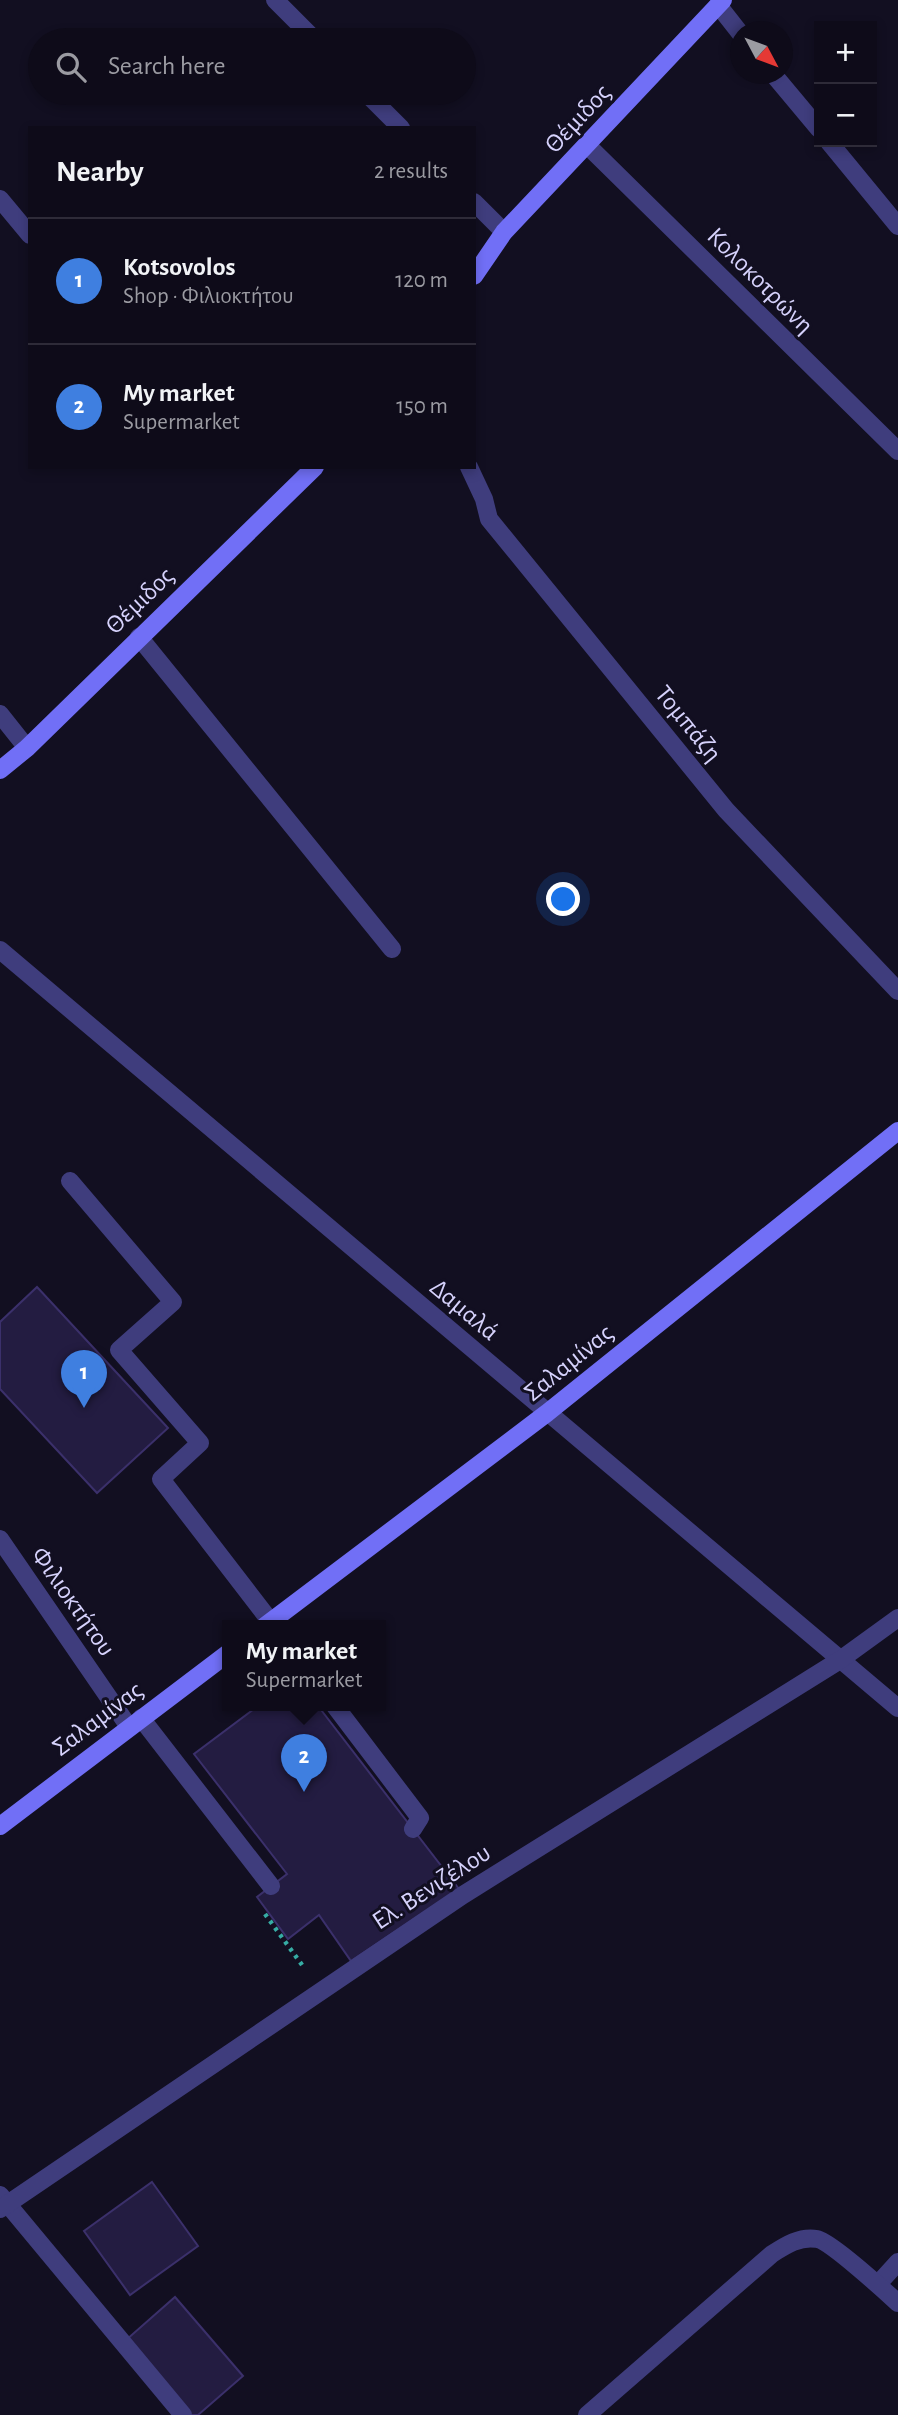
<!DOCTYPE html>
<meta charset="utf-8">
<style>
body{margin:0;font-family:"Alegreya Sans",sans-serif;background:#1c1926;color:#f1f3f6}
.controls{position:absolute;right:21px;top:21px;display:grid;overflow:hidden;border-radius:0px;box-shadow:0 4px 10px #0003}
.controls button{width:63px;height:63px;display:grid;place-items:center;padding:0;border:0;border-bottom:2px solid #2e2b38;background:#0e0b19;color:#f1f3f6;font:35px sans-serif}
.compass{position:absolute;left:730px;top:21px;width:63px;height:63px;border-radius:50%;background:#0e0b19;box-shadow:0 4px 10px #0003;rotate:131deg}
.you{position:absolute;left:564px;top:900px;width:24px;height:24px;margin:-18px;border:5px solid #fff;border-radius:50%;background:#1a73e8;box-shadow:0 0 0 10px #1a73e833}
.badge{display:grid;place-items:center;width:46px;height:46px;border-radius:50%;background:#0fd7eb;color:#fff;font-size:23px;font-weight:700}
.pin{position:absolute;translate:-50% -58px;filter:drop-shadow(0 2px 4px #0008)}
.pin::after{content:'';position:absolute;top:37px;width:24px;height:21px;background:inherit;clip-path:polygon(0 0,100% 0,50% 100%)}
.popup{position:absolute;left:222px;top:1620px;width:164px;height:91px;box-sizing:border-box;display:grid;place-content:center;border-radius:0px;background:#0e0b19;filter:drop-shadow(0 2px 5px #0005);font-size:23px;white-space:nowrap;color:#9b9ba2}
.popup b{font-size:26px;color:#f1f3f6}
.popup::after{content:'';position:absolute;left:50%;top:100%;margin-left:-14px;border:14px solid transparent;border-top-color:#0e0b19}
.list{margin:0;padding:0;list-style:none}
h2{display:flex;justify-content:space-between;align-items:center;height:91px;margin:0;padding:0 28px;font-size:30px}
h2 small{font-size:23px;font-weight:400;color:#9b9ba2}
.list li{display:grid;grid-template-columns:46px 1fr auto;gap:21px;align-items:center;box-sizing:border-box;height:126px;padding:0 28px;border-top:2px solid #2e2b38}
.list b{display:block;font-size:26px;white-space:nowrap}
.list p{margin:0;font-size:23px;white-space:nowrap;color:#9b9ba2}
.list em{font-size:23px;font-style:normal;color:#9b9ba2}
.icon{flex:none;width:38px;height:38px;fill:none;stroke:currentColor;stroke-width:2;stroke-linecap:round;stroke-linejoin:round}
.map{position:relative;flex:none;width:898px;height:2415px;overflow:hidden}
.search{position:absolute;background:#0e0b19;box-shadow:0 4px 10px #0003;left:28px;top:28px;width:448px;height:77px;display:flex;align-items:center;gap:18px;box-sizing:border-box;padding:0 24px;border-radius:38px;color:#9b9ba2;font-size:26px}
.panel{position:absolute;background:#0e0b19;box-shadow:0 4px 10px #0003;left:28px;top:126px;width:448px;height:343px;border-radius:0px}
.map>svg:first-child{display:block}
.building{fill:#231c41;stroke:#3b306b;stroke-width:2}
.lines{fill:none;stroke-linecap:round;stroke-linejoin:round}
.path{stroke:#36aca4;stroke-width:4.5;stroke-dasharray:3.5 5;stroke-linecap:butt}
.lane{stroke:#3f3d7d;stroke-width:18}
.street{stroke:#3f3d7d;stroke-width:18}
.secondary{stroke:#716ff6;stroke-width:18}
.labels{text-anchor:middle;stroke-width:6;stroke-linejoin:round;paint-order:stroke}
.street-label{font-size:26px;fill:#d6d2fc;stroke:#120f21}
</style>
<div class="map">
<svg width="898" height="2415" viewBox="0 0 898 2415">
<rect width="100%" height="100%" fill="#120f21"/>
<g class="building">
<polygon points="37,1287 168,1428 97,1493 0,1389 0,1322"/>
<polygon points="258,1706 318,1706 459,1889 351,1961 319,1915 288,1939 257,1897 287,1874 194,1754"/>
<polygon points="152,2182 198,2246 130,2295 84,2231"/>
<polygon points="175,2297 243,2376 198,2415 190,2415 126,2340"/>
</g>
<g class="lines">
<polyline class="path" points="265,1914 305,1969"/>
<g class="lane">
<polyline points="0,714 27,748"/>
<polyline points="70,1181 173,1302 119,1350 200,1443 161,1479 274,1626"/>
<polyline points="335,1706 420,1818 413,1829"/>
<polyline points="141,1718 271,1886"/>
</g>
<g class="street">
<polyline points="275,0 315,40"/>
<polyline points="718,5 740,33"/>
<polyline points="773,74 819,129"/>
<polyline points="366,93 401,128"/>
<polyline points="829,142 898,226"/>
<polyline points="588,146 898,451"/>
<polyline points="0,199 30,235"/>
<polyline points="474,202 504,232"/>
<polyline points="469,467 484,499 489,519 726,810 898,991"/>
<polyline points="139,637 392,949"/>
<polyline points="0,950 898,1708"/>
<polyline points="0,1539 129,1727"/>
<polyline points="0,2195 183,2415"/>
<polyline points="0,2209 463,1895 840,1660 898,1618"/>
<polyline points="878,2284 898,2262"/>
<path d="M587,2415L772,2254C786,2245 800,2236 817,2239C830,2241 886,2292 898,2303"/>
</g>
<g class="secondary">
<polyline points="474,276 504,232 723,0"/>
<polyline points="0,770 27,748 315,467"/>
<polyline points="265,1626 547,1413 898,1131"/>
<polyline points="0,1826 227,1654"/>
</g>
</g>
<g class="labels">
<g class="street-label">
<text transform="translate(577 118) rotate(-47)" y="9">Θέμιδος</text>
<text transform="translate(761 280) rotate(45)" y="9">Κολοκοτρώνη</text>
<text transform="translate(139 600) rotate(-44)" y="9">Θέμιδος</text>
<text transform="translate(689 723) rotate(51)" y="9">Τομπάζη</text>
<text transform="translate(465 1309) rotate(40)" y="9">Δαμαλά</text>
<text transform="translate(568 1362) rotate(-39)" y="9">Σαλαμίνας</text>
<text transform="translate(74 1601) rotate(55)" y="9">Φιλιοκτήτου</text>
<text transform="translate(97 1718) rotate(-37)" y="9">Σαλαμίνας</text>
<text transform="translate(431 1886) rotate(-33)" y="9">Ελ. Βενιζέλου</text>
</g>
</g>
</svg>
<div class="controls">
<button>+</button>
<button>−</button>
</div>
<svg class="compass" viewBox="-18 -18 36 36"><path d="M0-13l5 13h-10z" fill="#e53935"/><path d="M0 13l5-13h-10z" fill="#9b9ba2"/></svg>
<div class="you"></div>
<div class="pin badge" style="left:84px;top:1408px;background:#3f7fe0">1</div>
<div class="pin badge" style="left:304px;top:1792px;background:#3f7fe0">2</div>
<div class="popup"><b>My market</b>Supermarket</div>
<div class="search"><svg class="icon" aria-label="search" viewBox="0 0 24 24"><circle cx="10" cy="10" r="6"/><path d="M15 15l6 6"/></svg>Search here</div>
<section class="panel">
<h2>Nearby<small>2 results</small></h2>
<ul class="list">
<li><span class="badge" style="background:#3f7fe0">1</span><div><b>Kotsovolos</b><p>Shop · Φιλιοκτήτου</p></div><em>120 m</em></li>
<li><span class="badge" style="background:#3f7fe0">2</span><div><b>My market</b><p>Supermarket</p></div><em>150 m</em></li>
</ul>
</section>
</div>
